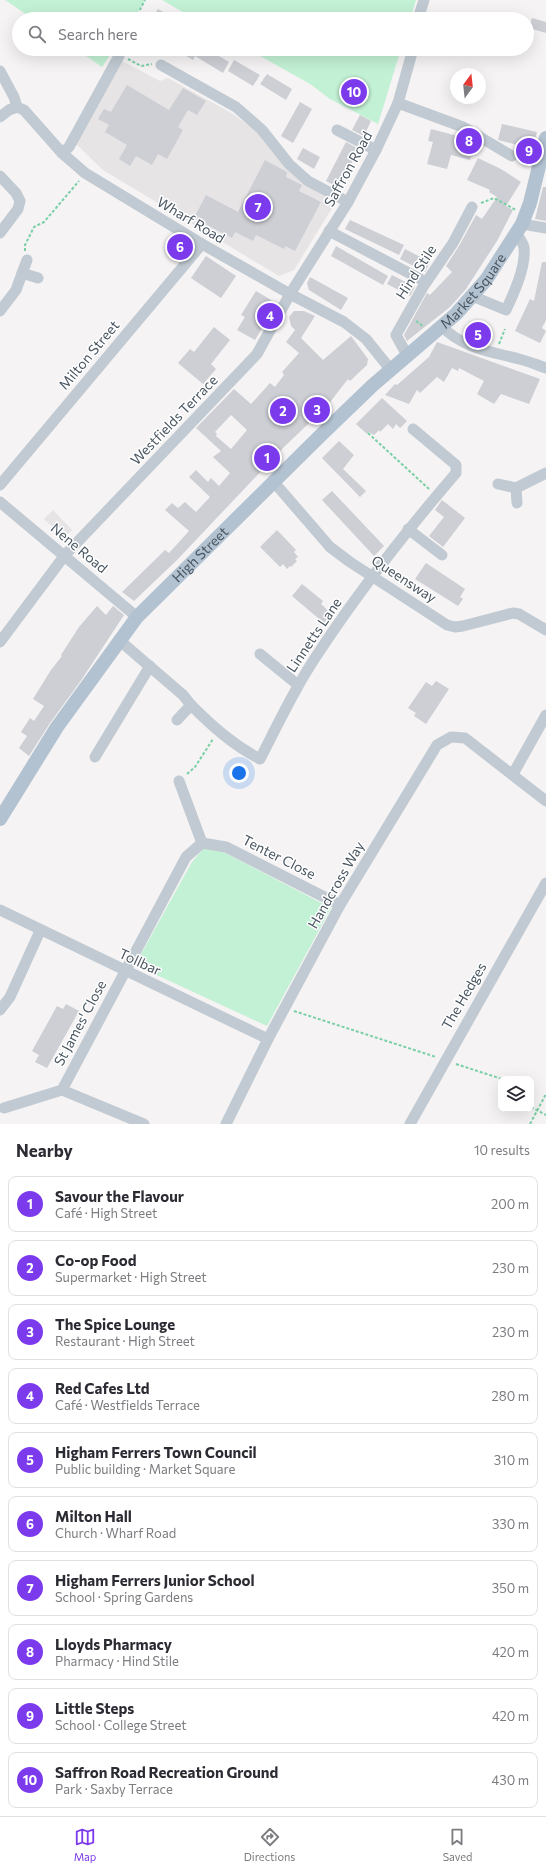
<!DOCTYPE html>
<meta charset="utf-8">
<style>
body{margin:0;font-family:Commissioner,sans-serif;background:#f2f2f3;color:#2b2b33}
.controls{position:absolute;right:12px;bottom:12px;display:grid;overflow:hidden;border-radius:8px;box-shadow:0 4px 16px #0002}
.controls button{width:36px;height:36px;display:grid;place-items:center;padding:0;border:0;border-bottom:1px solid #e1e1e2;background:#fff;color:#2b2b33;font:20px sans-serif}
.compass{position:absolute;left:450px;top:68px;width:36px;height:36px;border-radius:50%;background:#fff;box-shadow:0 4px 16px #0002;rotate:15deg}
.you{position:absolute;left:239px;top:773px;width:14px;height:14px;margin:-10px;border:3px solid #fff;border-radius:50%;background:#1a73e8;box-shadow:0 0 0 6px #1a73e833}
.badge{display:grid;place-items:center;width:26px;height:26px;border-radius:50%;background:#7c3aed;color:#fff;font-size:13px;font-weight:700}
.pin{position:absolute;translate:-50% -50%;border:2px solid #fff;box-shadow:0 1px 4px #0006}
.list{margin:0;padding:0;list-style:none}
h2{display:flex;justify-content:space-between;align-items:center;height:52px;margin:0;padding:0 16px;font-size:17px}
h2 small{font-size:13px;font-weight:400;color:#7c7c81}
.list li{display:grid;grid-template-columns:26px 1fr auto;gap:12px;align-items:center;box-sizing:border-box;height:56px;margin:0 8px 8px;padding:0 8px;border:1px solid #e1e1e2;border-radius:8px}
.list b{display:block;font-size:15px;white-space:nowrap}
.list p{margin:0;font-size:13px;white-space:nowrap;color:#7c7c81}
.list em{font-size:13px;font-style:normal;color:#7c7c81}
.icon{flex:none;width:22px;height:22px;fill:none;stroke:currentColor;stroke-width:2;stroke-linecap:round;stroke-linejoin:round}
.map{position:relative;flex:none;width:546px;height:1124px;overflow:hidden}
.search{position:absolute;background:#fff;box-shadow:0 4px 16px #0002;left:12px;right:12px;top:12px;height:44px;display:flex;align-items:center;gap:10px;box-sizing:border-box;padding:0 14px;border-radius:22px;color:#7c7c81;font-size:15px}
.sheet{height:692px;background:#fff}
nav{display:flex;justify-content:space-around;align-items:center;box-sizing:border-box;height:56px;border-top:1px solid #e1e1e2;background:#fff;font-size:11px;color:#7c7c81}
nav a{display:grid;justify-items:center;gap:2px}
nav .on{color:#7c3aed}
.map>svg:first-child{display:block}
.education{fill:#e6e4e5}
.green{fill:#c3f1d5}
.building{fill:#cdcfd5;fill-rule:evenodd}
.lines{fill:none;stroke-linecap:round;stroke-linejoin:round}
.path{stroke:#7ad0a6;stroke-width:2;stroke-dasharray:3 2;stroke-linecap:butt}
.minor{stroke:#c1cad2;stroke-width:11}
.major{stroke:#b3c2d1;stroke-width:14}
.labels{text-anchor:middle;stroke-width:3;stroke-linejoin:round;paint-order:stroke}
.street-label{font-size:14px;fill:#4a5661;stroke:#fff}
</style>
<div class="map">
<svg width="546" height="1124" viewBox="0 0 546 1124">
<rect width="100%" height="100%" fill="#f5f3f3"/>
<g class="education">
<polygon points="122,61 160,81 168,78 233,114 260,134 337,200 294,270 279,276 103,170 75,143"/>
<polygon points="53,510 72,530 64,538 44,519"/>
</g>
<g class="green">
<polygon points="5,0 145,0 133,19 33,19"/>
<polygon points="162,0 416,0 410,19 195,19"/>
<polygon points="76,49 114,49 102,67"/>
<polygon points="248,49 401,49 378,124 330,99 310,84"/>
<polygon points="204,848 223,852 331,908 267,1026 135,965 192,862"/>
</g>
<g class="building">
<polygon points="158,9 175,19 151,19"/>
<polygon points="532,18 546,22 546,33 529,28"/>
<polygon points="174,49 207,49 229,62 223,73 195,56 193,60"/>
<polygon points="234,60 260,75 253,86 228,71"/>
<polygon points="267,74 292,89 286,100 260,84"/>
<polygon points="127,85 169,110 183,88 206,101 197,115 188,110 178,127 183,130 167,159 158,154 152,165 136,156 130,166 119,159 127,145 105,132 109,125 98,119 104,109 111,112"/>
<polygon points="300,102 312,109 293,143 281,136"/>
<polygon points="360,115 371,121 364,136 352,130"/>
<polygon points="502,124 537,132 530,158 520,156 522,146 498,140"/>
<polygon points="431,129 469,139 475,142 470,160 451,155 447,169 427,164 433,142 428,141"/>
<polygon points="346,142 359,149 339,188 326,181"/>
<polygon points="303,148 320,157 314,169 297,159"/>
<polygon points="478,158 501,169 521,182 506,206 513,210 497,241 466,289 450,307 407,341 404,335 427,293 430,295 452,272 446,266 459,246 476,215 482,219 497,197 489,192 490,190 467,180"/>
<polygon points="265,160 287,172 286,177 302,185 299,191 321,202 295,251 285,246 284,249 256,235 253,241 235,232 232,238 194,218 206,195 238,212"/>
<polygon points="543,187 546,187 546,221 535,219"/>
<polygon points="350,220 404,245 399,255 345,229"/>
<polygon points="336,246 388,276 383,285 331,256"/>
<polygon points="405,249 430,262 425,272 400,259"/>
<polygon points="206,256 236,276 221,298 191,278"/>
<polygon points="542,262 546,262 546,320 542,328 546,331 540,343 515,331 530,299 534,301"/>
<polygon points="392,275 415,287 410,296 387,284"/>
<polygon points="310,277 348,298 341,310 309,290 307,283"/>
<polygon points="256,291 271,300 273,310 255,340 237,330 245,317 241,315"/>
<path d="M294,311H304L315,316L301,338L323,360L351,336L368,359L367,365L350,381L348,379L327,406L283,448L177,560L134,601L122,592L165,550L169,553L189,531L165,510L172,503L178,508L185,502L196,512L210,497L189,477L196,470L208,482L211,478L219,486L230,473L213,457L221,451L196,428L234,389L251,404L270,383L275,387L284,375L282,372L299,353L286,342L295,330L291,326L289,317ZM231,415L247,430L231,449L216,436L217,434L215,432Z"/>
<polygon points="214,327 230,340 211,364 216,369 203,384 178,363 190,349 194,352"/>
<polygon points="471,328 489,334 485,343 468,336"/>
<polygon points="437,342 540,379 529,404 501,394 494,404 477,394 484,381 459,368 458,371 452,368 444,382 437,377 420,393 417,390 409,404 385,395 395,384 397,385 429,357"/>
<polygon points="382,398 407,421 400,428 396,424 393,429 388,424 380,432 379,430 374,435 369,432 367,434 356,424"/>
<polygon points="339,441 354,455 343,469 366,491 360,497 322,458"/>
<polygon points="332,491 384,546 374,556 322,500"/>
<polygon points="442,500 465,518 443,547 429,536 444,517 435,510"/>
<polygon points="277,530 296,550 294,552 298,557 295,559 297,561 291,567 290,566 287,569 283,564 280,567 260,547"/>
<polygon points="426,563 465,589 460,597 463,599 458,606 415,579"/>
<polygon points="302,584 323,601 321,604 332,614 324,623 292,596"/>
<polygon points="97,606 106,615 113,606 124,615 82,679 50,723 29,756 19,748 27,736 21,732 30,718 34,721 44,706 33,699 51,670 62,656 61,655 79,627"/>
<polygon points="436,681 449,689 426,724 414,716 416,713 408,708 426,682 432,686"/>
<polygon points="66,1004 79,1011 47,1068 35,1062 39,1055 32,1051 57,1006 63,1009"/>
</g>
<g class="lines">
<g class="path">
<polyline points="135,19 145,0"/>
<polyline points="128,59 141,66 152,64"/>
<polyline points="481,203 494,198 516,210"/>
<polyline points="25,251 25,245 34,227 44,222 79,181"/>
<polyline points="416,321 424,327"/>
<polyline points="499,344 505,329"/>
<polyline points="368,433 429,489"/>
<polyline points="187,774 195,767 213,739"/>
<polyline points="294,1011 436,1057"/>
<polyline points="456,1064 502,1079"/>
<polyline points="531,1107 546,1115"/>
<polyline points="530,1124 546,1094"/>
</g>
<g class="minor">
<polyline points="418,19 424,0"/>
<polyline points="161,65 236,107 262,130 289,164 308,181 348,202"/>
<polyline points="0,71 14,97 17,107 24,110 62,153 85,173 202,244 290,294 344,322 366,339 391,370"/>
<polyline points="398,103 463,127 512,156"/>
<polyline points="0,117 9,110 17,107"/>
<polyline points="337,130 376,150"/>
<polyline points="62,153 69,147 119,56"/>
<polyline points="0,176 16,193 20,201 18,209 0,233"/>
<polyline points="522,224 546,228"/>
<polyline points="329,231 426,282"/>
<polyline points="22,273 38,278"/>
<path d="M472,296L506,310C514,293 526,267 524,248C524,244 519,238 517,234"/>
<polyline points="0,311 16,290 27,260"/>
<path d="M442,326C461,348 493,352 519,359C528,361 537,365 546,368"/>
<polyline points="407,355 396,335 423,287 453,243 472,207"/>
<polyline points="273,481 330,547 350,562 447,625 455,627 463,626 513,613 519,614 546,630"/>
<polyline points="498,484 516,488 546,473"/>
<polyline points="0,485 202,244"/>
<polyline points="516,488 517,503"/>
<polyline points="0,502 137,617"/>
<polyline points="408,529 442,555"/>
<polyline points="119,640 183,695 191,705"/>
<polyline points="0,642 65,555 257,354 290,294 348,202 376,150 398,103 413,49"/>
<polyline points="260,654 298,685"/>
<path d="M177,720L191,705C212,726 233,745 260,759C279,722 297,684 321,649C362,587 408,529 456,473V465L413,429"/>
<polyline points="95,757 150,666"/>
<polyline points="513,774 546,715"/>
<polyline points="179,781 202,843"/>
<polyline points="0,910 268,1039"/>
<polyline points="0,1010 10,997 40,931"/>
<polyline points="4,1108 62,1090"/>
<polyline points="144,1124 62,1090 186,857 202,843 226,847 340,905"/>
<polyline points="226,1124 268,1039 340,905 437,745 451,737 465,738 546,801"/>
<polyline points="410,1124 546,883"/>
</g>
<path class="major" id="s1" d="M0,819L57,727L137,617L321,435L373,385L456,314L486,280L522,224L530,203L546,138"/>
</g>
<g class="labels">
<g class="street-label">
<text transform="translate(348 169) rotate(-61)" y="5">Saffron Road</text>
<text transform="translate(191 220) rotate(31)" y="5">Wharf Road</text>
<text transform="translate(416 272) rotate(-57)" y="5">Hind Stile</text>
<text dy="5" stroke="none"><textPath href="#s1" startOffset="713">Market Square</textPath></text>
<text transform="translate(89 355) rotate(-50)" y="5">Milton Street</text>
<text transform="translate(174 420) rotate(-46)" y="5">Westfields Terrace</text>
<text transform="translate(79 548) rotate(40)" y="5">Nene Road</text>
<text dy="5" stroke="none"><textPath href="#s1" startOffset="333">High Street</textPath></text>
<text transform="translate(404 579) rotate(33)" y="5">Queensway</text>
<text transform="translate(314 635) rotate(-56)" y="5">Linnetts Lane</text>
<text transform="translate(279 857) rotate(27)" y="5">Tenter Close</text>
<text transform="translate(336 885) rotate(-60)" y="5">Handcross Way</text>
<text transform="translate(140 962) rotate(25)" y="5">Tollbar</text>
<text transform="translate(464 996) rotate(-60)" y="5">The Hedges</text>
<text transform="translate(80 1023) rotate(-62)" y="5">St James' Close</text>
</g>
</g>
</svg>
<div class="controls">
<button><svg class="icon" aria-label="layers" viewBox="0 0 24 24"><path d="M12 4l9 5-9 5-9-5zM3 14l9 5 9-5"/></svg></button>
</div>
<svg class="compass" viewBox="-18 -18 36 36"><path d="M0-13l5 13h-10z" fill="#e53935"/><path d="M0 13l5-13h-10z" fill="#7c7c81"/></svg>
<div class="you"></div>
<div class="pin badge" style="left:267px;top:458px">1</div>
<div class="pin badge" style="left:283px;top:411px">2</div>
<div class="pin badge" style="left:317px;top:410px">3</div>
<div class="pin badge" style="left:270px;top:316px">4</div>
<div class="pin badge" style="left:478px;top:335px">5</div>
<div class="pin badge" style="left:180px;top:247px">6</div>
<div class="pin badge" style="left:258px;top:207px">7</div>
<div class="pin badge" style="left:469px;top:141px">8</div>
<div class="pin badge" style="left:529px;top:151px">9</div>
<div class="pin badge" style="left:354px;top:92px">10</div>
<div class="search"><svg class="icon" aria-label="search" viewBox="0 0 24 24"><circle cx="10" cy="10" r="6"/><path d="M15 15l6 6"/></svg>Search here</div>
</div>
<section class="sheet">
<h2>Nearby<small>10 results</small></h2>
<ul class="list">
<li><span class="badge">1</span><div><b>Savour the Flavour</b><p>Café · High Street</p></div><em>200 m</em></li>
<li><span class="badge">2</span><div><b>Co-op Food</b><p>Supermarket · High Street</p></div><em>230 m</em></li>
<li><span class="badge">3</span><div><b>The Spice Lounge</b><p>Restaurant · High Street</p></div><em>230 m</em></li>
<li><span class="badge">4</span><div><b>Red Cafes Ltd</b><p>Café · Westfields Terrace</p></div><em>280 m</em></li>
<li><span class="badge">5</span><div><b>Higham Ferrers Town Council</b><p>Public building · Market Square</p></div><em>310 m</em></li>
<li><span class="badge">6</span><div><b>Milton Hall</b><p>Church · Wharf Road</p></div><em>330 m</em></li>
<li><span class="badge">7</span><div><b>Higham Ferrers Junior School</b><p>School · Spring Gardens</p></div><em>350 m</em></li>
<li><span class="badge">8</span><div><b>Lloyds Pharmacy</b><p>Pharmacy · Hind Stile</p></div><em>420 m</em></li>
<li><span class="badge">9</span><div><b>Little Steps</b><p>School · College Street</p></div><em>420 m</em></li>
<li><span class="badge">10</span><div><b>Saffron Road Recreation Ground</b><p>Park · Saxby Terrace</p></div><em>430 m</em></li>
</ul>
</section>
<nav>
<a class="on"><svg class="icon" aria-label="map" viewBox="0 0 24 24"><path d="M3 6l6-2 6 2 6-2v14l-6 2-6-2-6 2zM9 4v14M15 6v14"/></svg>Map</a>
<a><svg class="icon" aria-label="directions" viewBox="0 0 24 24"><path d="M12 3l9 9-9 9-9-9zM9 14v-3h6M13 9l2 2-2 2"/></svg>Directions</a>
<a><svg class="icon" aria-label="saved" viewBox="0 0 24 24"><path d="M7 4h10v16l-5-4-5 4z"/></svg>Saved</a>
</nav>
